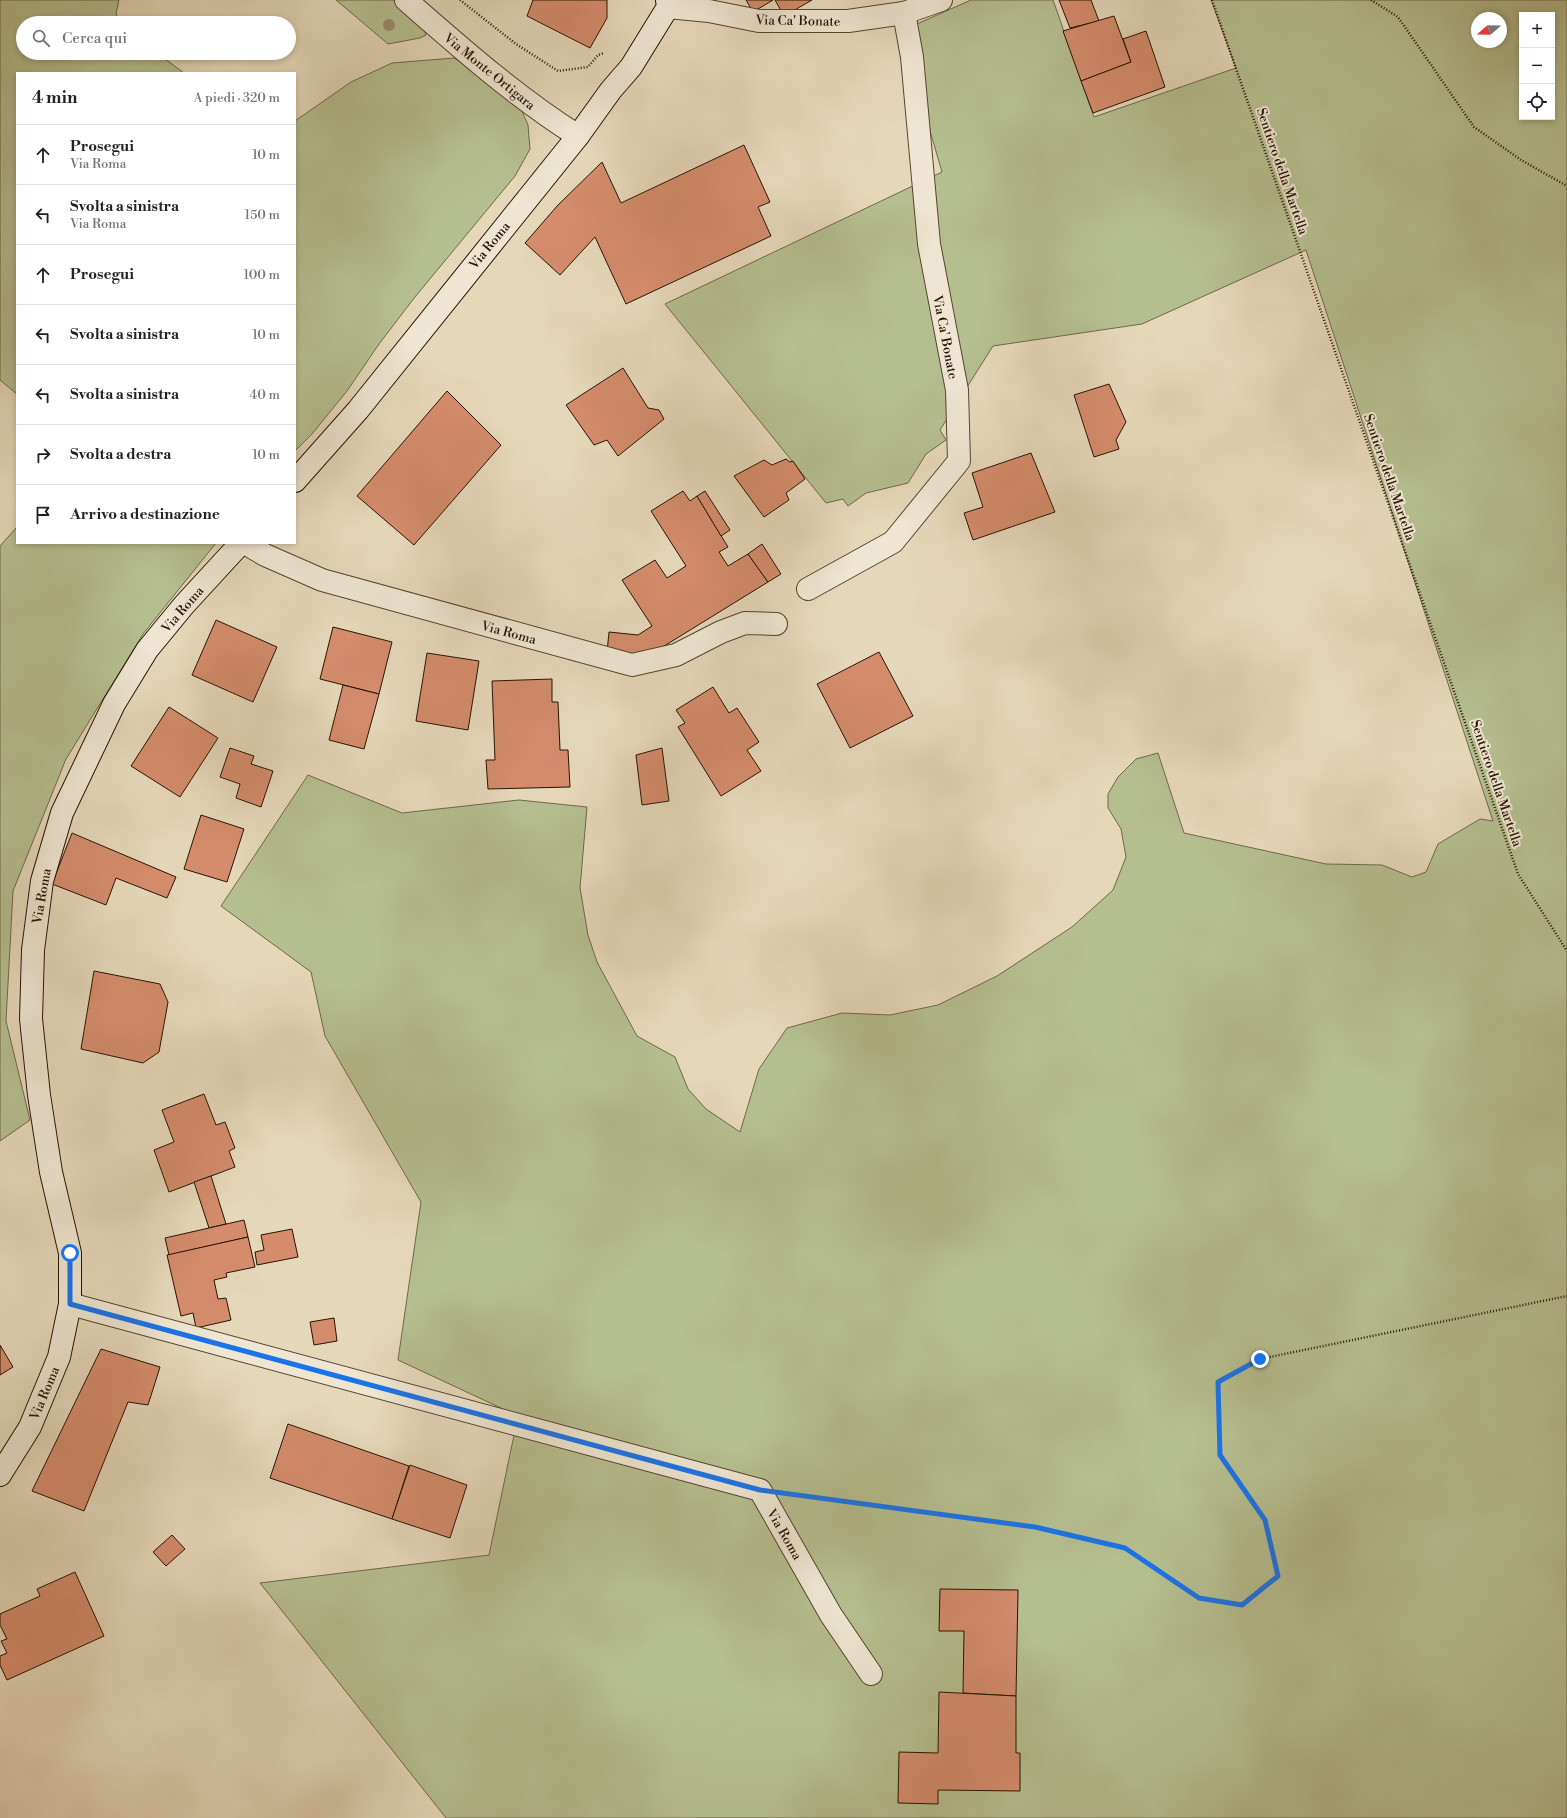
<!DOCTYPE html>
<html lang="it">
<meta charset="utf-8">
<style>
body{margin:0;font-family:"Libre Bodoni",serif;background:#f6f6f6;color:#202124}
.controls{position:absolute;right:12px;top:12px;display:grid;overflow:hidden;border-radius:0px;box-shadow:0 2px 6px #0003}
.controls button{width:36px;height:36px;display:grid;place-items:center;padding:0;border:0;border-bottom:1px solid #e0e0e0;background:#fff;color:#202124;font:20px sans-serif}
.compass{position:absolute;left:1471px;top:12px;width:36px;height:36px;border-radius:50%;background:#fff;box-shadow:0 2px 6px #0003;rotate:250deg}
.stop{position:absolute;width:12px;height:12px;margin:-9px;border:3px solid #1a73e8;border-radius:50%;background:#fff}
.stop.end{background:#1a73e8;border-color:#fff;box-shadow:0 1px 4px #0008}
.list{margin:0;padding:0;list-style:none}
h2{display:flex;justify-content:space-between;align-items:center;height:52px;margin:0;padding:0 16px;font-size:17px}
h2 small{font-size:13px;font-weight:400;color:#757577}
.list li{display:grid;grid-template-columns:26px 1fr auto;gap:12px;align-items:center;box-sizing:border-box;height:60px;padding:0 16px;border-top:1px solid #e0e0e0}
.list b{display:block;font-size:15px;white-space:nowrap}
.list p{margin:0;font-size:13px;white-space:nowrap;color:#757577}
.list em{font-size:13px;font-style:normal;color:#757577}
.icon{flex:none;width:22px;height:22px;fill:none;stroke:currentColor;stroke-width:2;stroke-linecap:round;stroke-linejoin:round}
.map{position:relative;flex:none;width:1567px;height:1818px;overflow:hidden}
.search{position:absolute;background:#fff;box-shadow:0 2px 6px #0003;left:16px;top:16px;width:280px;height:44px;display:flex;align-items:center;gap:10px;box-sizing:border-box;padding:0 14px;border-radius:22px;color:#757577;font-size:15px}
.panel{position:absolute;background:#fff;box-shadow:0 2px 6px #0003;left:16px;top:72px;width:280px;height:472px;border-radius:0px}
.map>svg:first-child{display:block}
.green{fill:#b5be8f;stroke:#6e6848;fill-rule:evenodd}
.building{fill:#d48c6d;stroke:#271301}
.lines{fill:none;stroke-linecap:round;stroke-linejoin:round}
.street-casing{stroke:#56442f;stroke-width:24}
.secondary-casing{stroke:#271301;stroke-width:24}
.path{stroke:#271301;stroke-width:2.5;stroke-dasharray:1 2;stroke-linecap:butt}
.street{stroke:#eee6d2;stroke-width:22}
.secondary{stroke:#eee6d2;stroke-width:22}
.tree{fill:#988d6f}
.route{stroke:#1a73e8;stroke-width:5}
.labels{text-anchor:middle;stroke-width:4;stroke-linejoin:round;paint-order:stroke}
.street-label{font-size:13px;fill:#271301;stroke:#eee6d2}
</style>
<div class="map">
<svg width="1567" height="1818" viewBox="0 0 1567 1818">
<rect width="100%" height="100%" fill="#e5d8b9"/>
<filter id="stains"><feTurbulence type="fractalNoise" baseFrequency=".005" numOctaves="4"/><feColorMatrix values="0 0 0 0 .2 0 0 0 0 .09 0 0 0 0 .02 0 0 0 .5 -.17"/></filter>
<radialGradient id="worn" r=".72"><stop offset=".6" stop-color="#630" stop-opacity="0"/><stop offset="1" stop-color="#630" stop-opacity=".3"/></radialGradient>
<g class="green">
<polygon points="0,0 119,0 116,14 120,23 23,23 23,53 157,53 184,73 17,73 17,394 0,380"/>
<path d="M336,0H393C404,9 423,20 426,35L420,38L388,44Z"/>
<path d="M971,0H1053L1094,117L1236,68L1211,0H1567V1818H446L260,1583L489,1555L518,1416L398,1360L421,1202L325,1036L311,972L221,906L308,775L402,813L519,800L587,807L580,888L588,935L597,962L637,1036L675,1057L688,1089L706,1109L740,1132L759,1069L787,1028L842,1013L890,1015L938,1005L997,976L1072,927L1113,890L1126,857L1121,829L1108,808V794L1118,777L1136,759L1158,753L1184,833L1326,864L1382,865L1412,877L1426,872L1438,844L1480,819L1493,821L1306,250L1142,324L993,346L940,430L946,440L926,454L908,483L866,493L848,506L843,499L826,503L665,304L942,172L901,31ZM1522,15H1552V117H1522ZM1477,18H1501V42H1477Z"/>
<polygon points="454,58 473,70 522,111 528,125 530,149 515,176 415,297 379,344 347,391 312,434 295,451 295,121 351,82 392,63"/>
<polygon points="17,527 17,543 216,543 143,634 66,759 13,891 6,1021 30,1120 0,1141 0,546"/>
</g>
<g class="building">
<polygon points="533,0 607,0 607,18 590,48 527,16"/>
<polygon points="746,0 773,0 753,12"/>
<polygon points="775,0 812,0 784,16"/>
<polygon points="1059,0 1091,0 1099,21 1070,28"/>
<polygon points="1114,16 1131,62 1081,81 1063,31"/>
<polygon points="1146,31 1165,87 1093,113 1081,81 1131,62 1123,39"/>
<polygon points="744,145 770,202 758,207 771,236 626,304 595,237 560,275 525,243 558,205 602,162 621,203"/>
<polygon points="623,368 648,408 659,410 664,419 618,456 607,440 594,445 566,405"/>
<polygon points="1109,384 1126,422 1116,440 1119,449 1094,457 1074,395"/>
<polygon points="447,391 501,445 414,545 357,496"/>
<polygon points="1031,453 1055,512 973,540 964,513 983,507 972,473"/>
<polygon points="786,459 790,462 793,461 805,479 786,493 789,500 764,517 734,476 764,460 772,465"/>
<polygon points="683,491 690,501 697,496 728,547 719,552 728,566 748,554 768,582 648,656 607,652 609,632 638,635 652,626 622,580 655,560 667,578 686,566 651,511"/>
<polygon points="705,491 730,530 721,536 697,496"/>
<polygon points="762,544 781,574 768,582 748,554"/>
<polygon points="216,620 277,647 253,702 192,675"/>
<polygon points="333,627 392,642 379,694 320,679"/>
<polygon points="879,652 913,716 850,748 817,684"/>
<polygon points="427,653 479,661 468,730 416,721"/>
<polygon points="552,679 552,702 558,702 560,750 568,750 570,787 488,789 486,760 495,760 492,681"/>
<polygon points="343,685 379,694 364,749 329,740"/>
<polygon points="713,687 729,713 737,708 759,742 747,750 761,771 721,796 678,727 685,723 676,710"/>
<polygon points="169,707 218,738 180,797 131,766"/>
<polygon points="230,748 254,756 251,764 273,771 261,807 236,798 240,784 220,777"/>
<polygon points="662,748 669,801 642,805 636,755"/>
<polygon points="201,815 244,829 227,882 184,869"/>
<polygon points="72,833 176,877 167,898 116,878 106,905 52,884"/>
<polygon points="94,971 160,984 168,1002 159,1052 143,1063 81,1049"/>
<polygon points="204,1094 216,1125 225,1122 235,1148 229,1151 235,1167 169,1192 154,1150 174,1142 162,1110"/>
<polygon points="211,1176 226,1224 209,1228 194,1182"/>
<polygon points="244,1220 248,1237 169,1255 165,1238"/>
<polygon points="292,1229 298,1257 257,1265 255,1252 264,1250 261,1235"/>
<polygon points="248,1237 255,1267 226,1273 227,1277 214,1280 218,1299 226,1298 231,1320 196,1328 193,1313 181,1316 167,1255"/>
<polygon points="334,1318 337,1341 314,1345 310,1322"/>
<polygon points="0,1345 13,1367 0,1375"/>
<polygon points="101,1349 160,1367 148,1405 128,1402 84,1511 32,1491"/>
<polygon points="288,1424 409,1466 392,1519 270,1478"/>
<polygon points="410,1465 467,1485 450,1538 392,1519"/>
<polygon points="172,1535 185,1549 166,1566 153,1552"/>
<polygon points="75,1572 104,1636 7,1680 0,1665 0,1656 7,1653 1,1641 7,1639 0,1625 0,1614 40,1596 37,1589"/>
<polygon points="940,1589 1018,1590 1016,1696 963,1693 964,1631 939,1631"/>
<polygon points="939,1692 1016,1696 1016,1753 1020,1753 1020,1791 938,1790 938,1804 898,1803 899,1752 938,1753"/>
</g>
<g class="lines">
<defs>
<g id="street">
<path d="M406,0C461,48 516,97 578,136"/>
<polyline points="668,7 709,11 759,21 848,21 904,13 941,0"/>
<polyline points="245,543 265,555 322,580 632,665 676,655 721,632 745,623 776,624"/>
<polyline points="808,589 893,542 959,461 957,390 929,244 912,57 904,13"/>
<polyline points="70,1304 760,1490 831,1615 871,1674"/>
</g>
<g id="secondary">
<polyline points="295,481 358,410 578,136 611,90 631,67 668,7 667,0"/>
<polyline points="0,1475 30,1427 59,1357 70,1304 70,1253 51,1172 39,1095 31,1019 33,950 42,881 62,813 114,704 147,650 184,605 241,543"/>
</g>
</defs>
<use href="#street" class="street-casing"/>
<use href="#secondary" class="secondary-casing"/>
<g class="path">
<polyline points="460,0 516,44 558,71 588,67 598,55 604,53"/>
<polyline points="1212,0 1518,874 1567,951"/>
<polyline points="1371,0 1398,17 1474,127 1521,160 1567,186"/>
<polyline points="796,1495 1035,1527 1125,1548 1199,1598 1242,1605 1278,1576 1265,1520 1220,1455 1218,1382 1260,1359 1567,1296"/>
</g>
<use href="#street" class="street"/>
<use href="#secondary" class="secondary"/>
</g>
<circle class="tree" cx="389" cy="25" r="6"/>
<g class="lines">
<polyline class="route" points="70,1253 70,1304 760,1490 1035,1527 1125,1548 1199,1598 1242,1605 1278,1576 1265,1520 1220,1455 1218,1382 1260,1359"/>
</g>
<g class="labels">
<g class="street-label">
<text transform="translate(798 20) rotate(1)" y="5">Via Ca' Bonate</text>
<text transform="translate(490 71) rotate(39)" y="5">Via Monte Ortigara</text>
<text transform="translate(1283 171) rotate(71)" y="5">Sentiero della Martella</text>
<text transform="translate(489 245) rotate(-51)" y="5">Via Roma</text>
<text transform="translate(946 337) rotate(79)" y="5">Via Ca' Bonate</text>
<text transform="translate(1390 477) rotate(71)" y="5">Sentiero della Martella</text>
<text transform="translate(182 609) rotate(-49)" y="5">Via Roma</text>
<text transform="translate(509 632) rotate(15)" y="5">Via Roma</text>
<text transform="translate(1497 783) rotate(71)" y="5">Sentiero della Martella</text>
<text transform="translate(41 896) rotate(-80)" y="5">Via Roma</text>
<text transform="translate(44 1393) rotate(-67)" y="5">Via Roma</text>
<text transform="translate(785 1534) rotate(60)" y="5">Via Roma</text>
</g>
</g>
<rect width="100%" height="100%" filter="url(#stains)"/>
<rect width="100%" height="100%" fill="url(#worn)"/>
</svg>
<div class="controls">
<button>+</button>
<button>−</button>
<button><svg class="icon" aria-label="locate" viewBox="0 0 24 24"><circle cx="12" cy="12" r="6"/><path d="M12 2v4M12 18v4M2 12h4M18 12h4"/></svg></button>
</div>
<svg class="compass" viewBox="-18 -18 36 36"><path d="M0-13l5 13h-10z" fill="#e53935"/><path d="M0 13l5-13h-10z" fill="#757577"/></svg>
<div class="stop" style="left:70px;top:1253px"></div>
<div class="stop end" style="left:1260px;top:1359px"></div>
<div class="search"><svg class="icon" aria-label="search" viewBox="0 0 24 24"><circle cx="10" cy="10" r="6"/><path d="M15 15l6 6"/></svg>Cerca qui</div>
<section class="panel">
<h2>4 min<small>A piedi · 320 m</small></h2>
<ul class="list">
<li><svg class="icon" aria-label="ahead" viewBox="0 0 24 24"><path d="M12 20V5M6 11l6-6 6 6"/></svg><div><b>Prosegui</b><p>Via Roma</p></div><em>10 m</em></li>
<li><svg class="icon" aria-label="left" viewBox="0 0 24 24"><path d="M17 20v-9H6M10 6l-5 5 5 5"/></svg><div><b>Svolta a sinistra</b><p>Via Roma</p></div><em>150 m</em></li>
<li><svg class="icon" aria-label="ahead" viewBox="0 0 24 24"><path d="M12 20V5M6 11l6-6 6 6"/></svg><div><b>Prosegui</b></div><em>100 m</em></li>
<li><svg class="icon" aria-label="left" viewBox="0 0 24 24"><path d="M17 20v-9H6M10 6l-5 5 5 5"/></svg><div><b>Svolta a sinistra</b></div><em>10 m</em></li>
<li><svg class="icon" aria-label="left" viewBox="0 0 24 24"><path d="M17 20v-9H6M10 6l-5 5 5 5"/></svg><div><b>Svolta a sinistra</b></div><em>40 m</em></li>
<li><svg class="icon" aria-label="right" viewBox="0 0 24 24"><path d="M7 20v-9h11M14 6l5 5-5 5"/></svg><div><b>Svolta a destra</b></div><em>10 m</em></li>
<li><svg class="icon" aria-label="arrive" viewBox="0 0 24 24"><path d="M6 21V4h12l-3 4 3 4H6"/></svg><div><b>Arrivo a destinazione</b></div></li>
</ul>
</section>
</div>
